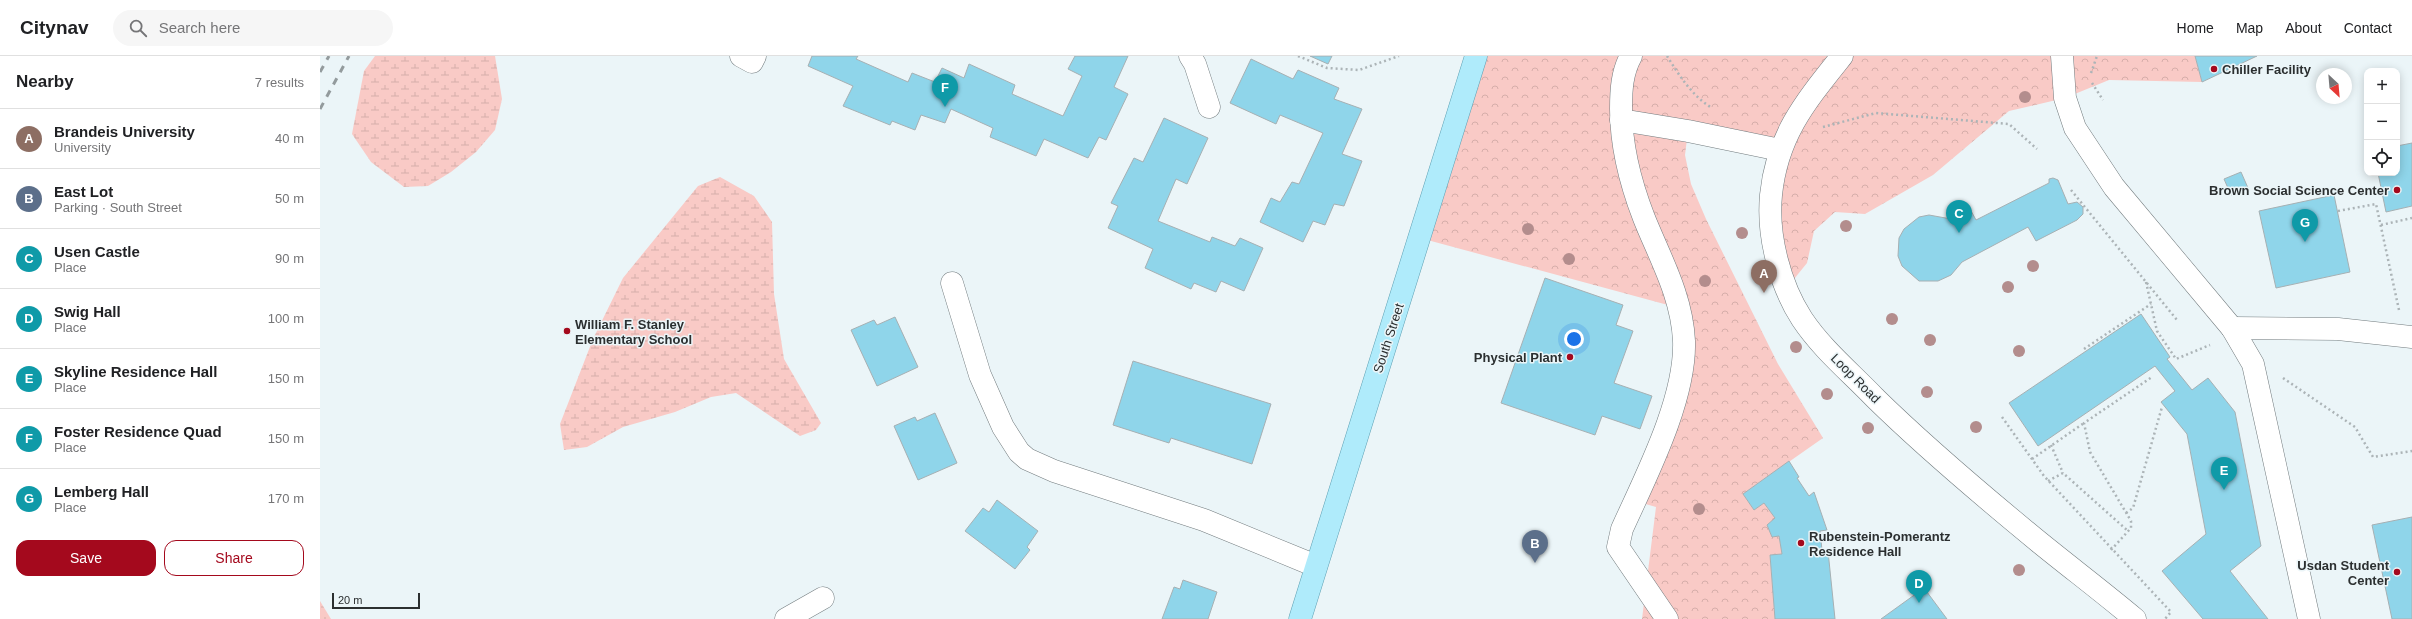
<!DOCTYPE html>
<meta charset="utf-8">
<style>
body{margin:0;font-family:Helvetica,sans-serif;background:#f6f6f6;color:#202124}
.controls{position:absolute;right:12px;top:12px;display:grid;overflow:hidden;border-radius:8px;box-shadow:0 2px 10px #0003}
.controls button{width:36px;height:36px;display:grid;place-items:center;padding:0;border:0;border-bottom:1px solid #e0e0e0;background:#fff;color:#202124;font:20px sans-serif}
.compass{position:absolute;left:1996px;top:12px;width:36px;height:36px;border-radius:50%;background:#fff;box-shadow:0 2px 10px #0003;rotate:154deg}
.scale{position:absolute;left:12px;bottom:10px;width:88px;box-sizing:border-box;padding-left:4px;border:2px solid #2b2f30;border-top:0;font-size:11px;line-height:14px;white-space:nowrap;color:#2b2f30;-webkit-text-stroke:3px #ebf5f8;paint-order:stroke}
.you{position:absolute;left:1254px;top:283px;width:14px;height:14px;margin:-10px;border:3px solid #fff;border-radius:50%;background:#1a73e8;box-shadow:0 0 0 6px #1a73e833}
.badge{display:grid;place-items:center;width:26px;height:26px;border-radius:50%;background:#a4091d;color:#fff;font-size:13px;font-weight:700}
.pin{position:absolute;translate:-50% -33px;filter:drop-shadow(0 1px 2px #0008)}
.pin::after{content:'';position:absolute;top:21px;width:14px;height:12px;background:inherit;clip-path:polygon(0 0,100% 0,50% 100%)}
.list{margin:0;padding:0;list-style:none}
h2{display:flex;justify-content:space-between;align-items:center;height:52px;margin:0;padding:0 16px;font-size:17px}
h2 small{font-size:13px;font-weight:400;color:#757577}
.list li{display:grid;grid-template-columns:26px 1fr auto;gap:12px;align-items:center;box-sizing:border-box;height:60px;padding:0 16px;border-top:1px solid #e0e0e0}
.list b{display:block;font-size:15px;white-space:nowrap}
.list p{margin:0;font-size:13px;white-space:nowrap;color:#757577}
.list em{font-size:13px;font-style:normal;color:#757577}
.actions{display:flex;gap:8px;padding:12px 16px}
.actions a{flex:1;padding:9px 0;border:1px solid #a4091d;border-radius:12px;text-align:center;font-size:14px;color:#a4091d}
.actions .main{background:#a4091d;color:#fff}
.icon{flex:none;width:22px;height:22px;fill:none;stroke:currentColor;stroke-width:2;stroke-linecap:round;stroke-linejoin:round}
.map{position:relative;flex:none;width:2092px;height:563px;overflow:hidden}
header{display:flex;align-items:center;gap:24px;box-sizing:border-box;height:56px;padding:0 20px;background:#fff;border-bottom:1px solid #e0e0e0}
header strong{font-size:19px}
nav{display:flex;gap:22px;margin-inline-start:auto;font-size:14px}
.search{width:280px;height:36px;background:#f6f6f6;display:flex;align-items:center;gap:10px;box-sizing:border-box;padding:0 14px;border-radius:22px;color:#757577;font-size:15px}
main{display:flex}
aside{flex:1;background:#fff}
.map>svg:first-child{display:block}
.wetland{fill:url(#wetland-marsh)}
.park{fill:url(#park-crowns)}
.building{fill:#8fd5ea;stroke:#a6b0b3}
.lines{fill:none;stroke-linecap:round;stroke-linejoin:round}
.minor-casing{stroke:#727b7e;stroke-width:23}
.major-casing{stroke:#5ea0b3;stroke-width:23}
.path{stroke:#acb4b7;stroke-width:2.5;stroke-dasharray:2 3;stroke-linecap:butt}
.minor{stroke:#fff;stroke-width:22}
.major{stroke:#afebfb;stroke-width:22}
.rail{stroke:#939b9d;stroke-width:3;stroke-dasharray:7 7;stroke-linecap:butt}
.tree{fill:#b38d8d}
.poi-dot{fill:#a4091d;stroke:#ebf5f8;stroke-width:1.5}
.labels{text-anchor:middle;stroke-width:3;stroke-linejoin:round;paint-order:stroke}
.poi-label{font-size:13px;font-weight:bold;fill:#2b2f30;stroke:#ebf5f8;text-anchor:start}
.street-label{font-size:13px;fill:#2b2f30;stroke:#ebf5f8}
</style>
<header>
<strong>Citynav</strong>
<div class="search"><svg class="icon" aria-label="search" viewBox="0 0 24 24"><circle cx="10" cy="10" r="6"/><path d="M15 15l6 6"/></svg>Search here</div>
<nav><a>Home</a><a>Map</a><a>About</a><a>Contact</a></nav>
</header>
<main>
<aside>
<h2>Nearby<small>7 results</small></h2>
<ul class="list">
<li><span class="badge" style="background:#8d6e63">A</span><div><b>Brandeis University</b><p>University</p></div><em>40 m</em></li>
<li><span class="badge" style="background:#5c6f8a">B</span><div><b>East Lot</b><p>Parking · South Street</p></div><em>50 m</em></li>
<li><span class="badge" style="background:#0f9aa8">C</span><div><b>Usen Castle</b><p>Place</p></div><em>90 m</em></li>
<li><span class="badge" style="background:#0f9aa8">D</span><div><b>Swig Hall</b><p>Place</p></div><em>100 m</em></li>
<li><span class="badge" style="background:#0f9aa8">E</span><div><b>Skyline Residence Hall</b><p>Place</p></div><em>150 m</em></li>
<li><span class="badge" style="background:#0f9aa8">F</span><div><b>Foster Residence Quad</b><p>Place</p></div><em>150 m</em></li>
<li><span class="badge" style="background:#0f9aa8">G</span><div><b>Lemberg Hall</b><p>Place</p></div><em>170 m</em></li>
</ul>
<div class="actions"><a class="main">Save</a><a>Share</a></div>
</aside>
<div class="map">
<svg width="2092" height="563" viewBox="0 0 2092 563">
<defs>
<pattern id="wetland-marsh" width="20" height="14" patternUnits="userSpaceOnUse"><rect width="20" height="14" fill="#f9cac6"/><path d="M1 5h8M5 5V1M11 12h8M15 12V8" fill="none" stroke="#d6aeaa"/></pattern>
<pattern id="park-crowns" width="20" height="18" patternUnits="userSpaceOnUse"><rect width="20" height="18" fill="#f9cac6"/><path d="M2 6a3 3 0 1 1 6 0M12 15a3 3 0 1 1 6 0" fill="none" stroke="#d6aeaa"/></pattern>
</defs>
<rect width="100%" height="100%" fill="#ebf5f8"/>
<g class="wetland">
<polygon points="55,0 175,0 182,43 175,74 156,96 131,116 108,130 84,131 51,106 32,78 44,15"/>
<polygon points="400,121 434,140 452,166 454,238 464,303 501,367 496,374 480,380 416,337 391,341 355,356 303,371 267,391 244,394 240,368 273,283 303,222 378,130"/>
<polygon points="0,545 11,563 0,563"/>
</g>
<polygon class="park" points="1156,0 1875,0 1882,26 1789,24 1745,42 1689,55 1613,119 1545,158 1515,156 1494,175 1487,207 1466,233 1452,183 1460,94 1368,75 1365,99 1371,128 1386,163 1458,308 1503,382 1423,438 1434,454 1444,447 1455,462 1447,469 1452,481 1459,480 1462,498 1450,499 1455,563 1322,563 1336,451 1315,445 1352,356 1359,252 1100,182"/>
<g class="building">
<polygon points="492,0 538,0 536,3 588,26 592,17 615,26 622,12 644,22 649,8 695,29 692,38 743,60 762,20 748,13 755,0 808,0 794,31 808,38 786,84 779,81 768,102 724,83 716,100 670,81 673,72 631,53 625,67 601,59 595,74 572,65 570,69 523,50 533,30 488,10"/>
<polygon points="990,0 1012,0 1008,8"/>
<polygon points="1875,0 1937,0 1882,26"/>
<polygon points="931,3 973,23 978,14 1019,32 1014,43 1042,53 1022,98 1042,105 1024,150 1014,148 1005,169 993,165 983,186 940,166 951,142 960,146 972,126 979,128 1003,77 960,59 956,68 910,47"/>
<polygon points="844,62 888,82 867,128 856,123 838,165 890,186 892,181 915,190 920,182 943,192 924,235 901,225 896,236 874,227 871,233 825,212 833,193 788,172 798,150 791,147 814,102 823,106"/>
<polygon points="2092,87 2092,150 2066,156 2058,117 2077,117 2077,90"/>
<polygon points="1921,116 1928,132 1911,139 1904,123"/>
<polygon points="1733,122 1738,124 1748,148 1757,146 1763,151 1763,158 1757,164 1716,185 1708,171 1642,206 1631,219 1618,225 1599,225 1582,210 1578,200 1579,182 1584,173 1599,161 1609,159 1631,163 1650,153 1656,164 1729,127 1729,123"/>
<polygon points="2014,139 2030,216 1956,232 1939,155"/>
<polygon points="1225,222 1303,249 1296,269 1313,275 1294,327 1332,340 1320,373 1282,360 1275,379 1181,347"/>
<polygon points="1821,258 1850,301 1847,303 1872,334 1888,322 1915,356 1941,490 1910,515 1948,563 1883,563 1842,515 1886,478 1867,378 1841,346 1855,335 1835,310 1718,390 1689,347"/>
<polygon points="575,261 598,311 557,330 531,274 554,264 557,269"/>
<polygon points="813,305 951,348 932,408 851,382 849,387 793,369"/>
<polygon points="615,357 637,407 598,424 574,370 595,361 597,365"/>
<polygon points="1469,405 1479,421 1477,422 1489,440 1494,436 1507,474 1500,475 1502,494 1508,495 1515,563 1455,563 1450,499 1462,498 1459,480 1452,481 1447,469 1455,462 1444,447 1434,454 1423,438"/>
<polygon points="677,444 718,475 707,491 710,494 695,513 645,475 663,452 669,456"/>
<polygon points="2092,461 2092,563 2072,563 2052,469"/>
<polygon points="863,524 897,536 888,563 842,563 854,531 860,533"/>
<polygon points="1604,532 1627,563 1561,563"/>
</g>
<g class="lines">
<defs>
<g id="minor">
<polyline points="421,0 432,6 435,0"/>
<polyline points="870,0 875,8 889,51"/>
<path d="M1311,0C1302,16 1301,34 1301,53C1301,91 1310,126 1324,162C1340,202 1362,240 1364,285C1366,343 1326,420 1302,473L1298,491L1347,563"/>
<path d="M1522,0C1486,45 1457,79 1451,139C1447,180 1460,229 1482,263C1502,293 1530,316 1555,342C1607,393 1663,440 1719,486C1751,512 1784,537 1815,563"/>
<polyline points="1742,0 1745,42 1755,72 1794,131 1912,272 1933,308 1989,563"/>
<polyline points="1301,64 1368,75 1460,94"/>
<polyline points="632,227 660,319 683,371 699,396 707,403 734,415 884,464 996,510"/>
<polyline points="1912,272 2018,273 2092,281"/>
<polyline points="466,563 503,542"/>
</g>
<polyline id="major" points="980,563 1156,0"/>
</defs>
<use href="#minor" class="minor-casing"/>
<use href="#major" class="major-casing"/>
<g class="path">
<polyline points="978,0 1007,12 1039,14 1079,0"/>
<path d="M1347,0C1359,19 1372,40 1392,52"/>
<polyline points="1771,17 1777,0"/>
<polyline points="1772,27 1783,44"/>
<polyline points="1503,71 1556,57 1689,68 1717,93"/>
<polyline points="1751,134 1857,264"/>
<polyline points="2018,155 2056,148 2079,254"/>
<polyline points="2061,169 2092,162"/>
<polyline points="1826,226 1837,275 1856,303 1890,289"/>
<polyline points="1764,293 1831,248"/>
<polyline points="1963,322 2035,371 2053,401 2092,395"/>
<polyline points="1682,361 1724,420 1851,556 1845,563"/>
<polyline points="1731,389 1743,417"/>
<polyline points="1712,403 1764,367"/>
<polyline points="1728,425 1743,417 1808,475"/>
<polyline points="1806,457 1813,452 1842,351"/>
<polyline points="1791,494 1811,472 1811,465 1770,396 1764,367 1832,321"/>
</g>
<use href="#minor" class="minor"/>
<use href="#major" class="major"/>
<g class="rail">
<polyline points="0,16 9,0"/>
<polyline points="0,53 29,0"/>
</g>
</g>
<g class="tree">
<circle cx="1705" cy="41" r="6"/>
<circle cx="1526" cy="170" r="6"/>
<circle cx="1208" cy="173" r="6"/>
<circle cx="1422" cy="177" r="6"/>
<circle cx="1249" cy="203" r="6"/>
<circle cx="1713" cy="210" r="6"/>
<circle cx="1385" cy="225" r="6"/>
<circle cx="1688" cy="231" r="6"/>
<circle cx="1572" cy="263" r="6"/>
<circle cx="1610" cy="284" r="6"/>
<circle cx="1476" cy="291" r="6"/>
<circle cx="1699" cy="295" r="6"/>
<circle cx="1607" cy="336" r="6"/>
<circle cx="1507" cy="338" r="6"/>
<circle cx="1656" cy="371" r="6"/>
<circle cx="1548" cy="372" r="6"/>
<circle cx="1379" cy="453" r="6"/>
<circle cx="1699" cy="514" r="6"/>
</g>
<g class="poi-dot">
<circle cx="1894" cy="13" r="4"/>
<circle cx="2077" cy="134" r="4"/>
<circle cx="247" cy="275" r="4"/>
<circle cx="1250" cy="301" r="4"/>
<circle cx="1481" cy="487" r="4"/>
<circle cx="2077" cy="516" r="4"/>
</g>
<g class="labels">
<g class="poi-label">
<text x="1902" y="18">Chiller Facility</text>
<text x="2069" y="139" text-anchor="end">Brown Social Science Center</text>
<text x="255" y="273">William F. Stanley<tspan x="255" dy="15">Elementary School</tspan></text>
<text x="1242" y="306" text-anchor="end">Physical Plant</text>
<text x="1489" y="485">Rubenstein-Pomerantz<tspan x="1489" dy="15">Residence Hall</tspan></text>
<text x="2069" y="514" text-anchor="end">Usdan Student<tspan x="2069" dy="15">Center</tspan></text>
</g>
<g class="street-label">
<text transform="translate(1068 282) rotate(-72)" y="5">South Street</text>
<text transform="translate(1536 322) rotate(45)" y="5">Loop Road</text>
</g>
</g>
</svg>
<div class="controls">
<button>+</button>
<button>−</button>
<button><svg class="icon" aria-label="locate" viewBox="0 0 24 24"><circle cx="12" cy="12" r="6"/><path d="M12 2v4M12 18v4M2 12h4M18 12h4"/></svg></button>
</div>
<svg class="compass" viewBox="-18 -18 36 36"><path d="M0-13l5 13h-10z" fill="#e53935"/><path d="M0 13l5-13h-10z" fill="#757577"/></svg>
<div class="scale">20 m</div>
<div class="you"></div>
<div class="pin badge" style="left:1444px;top:237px;background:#8d6e63">A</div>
<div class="pin badge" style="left:1215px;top:507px;background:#5c6f8a">B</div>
<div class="pin badge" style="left:1639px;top:177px;background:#0f9aa8">C</div>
<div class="pin badge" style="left:1599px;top:547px;background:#0f9aa8">D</div>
<div class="pin badge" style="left:1904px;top:434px;background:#0f9aa8">E</div>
<div class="pin badge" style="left:625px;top:51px;background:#0f9aa8">F</div>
<div class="pin badge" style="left:1985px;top:186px;background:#0f9aa8">G</div>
</div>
</main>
